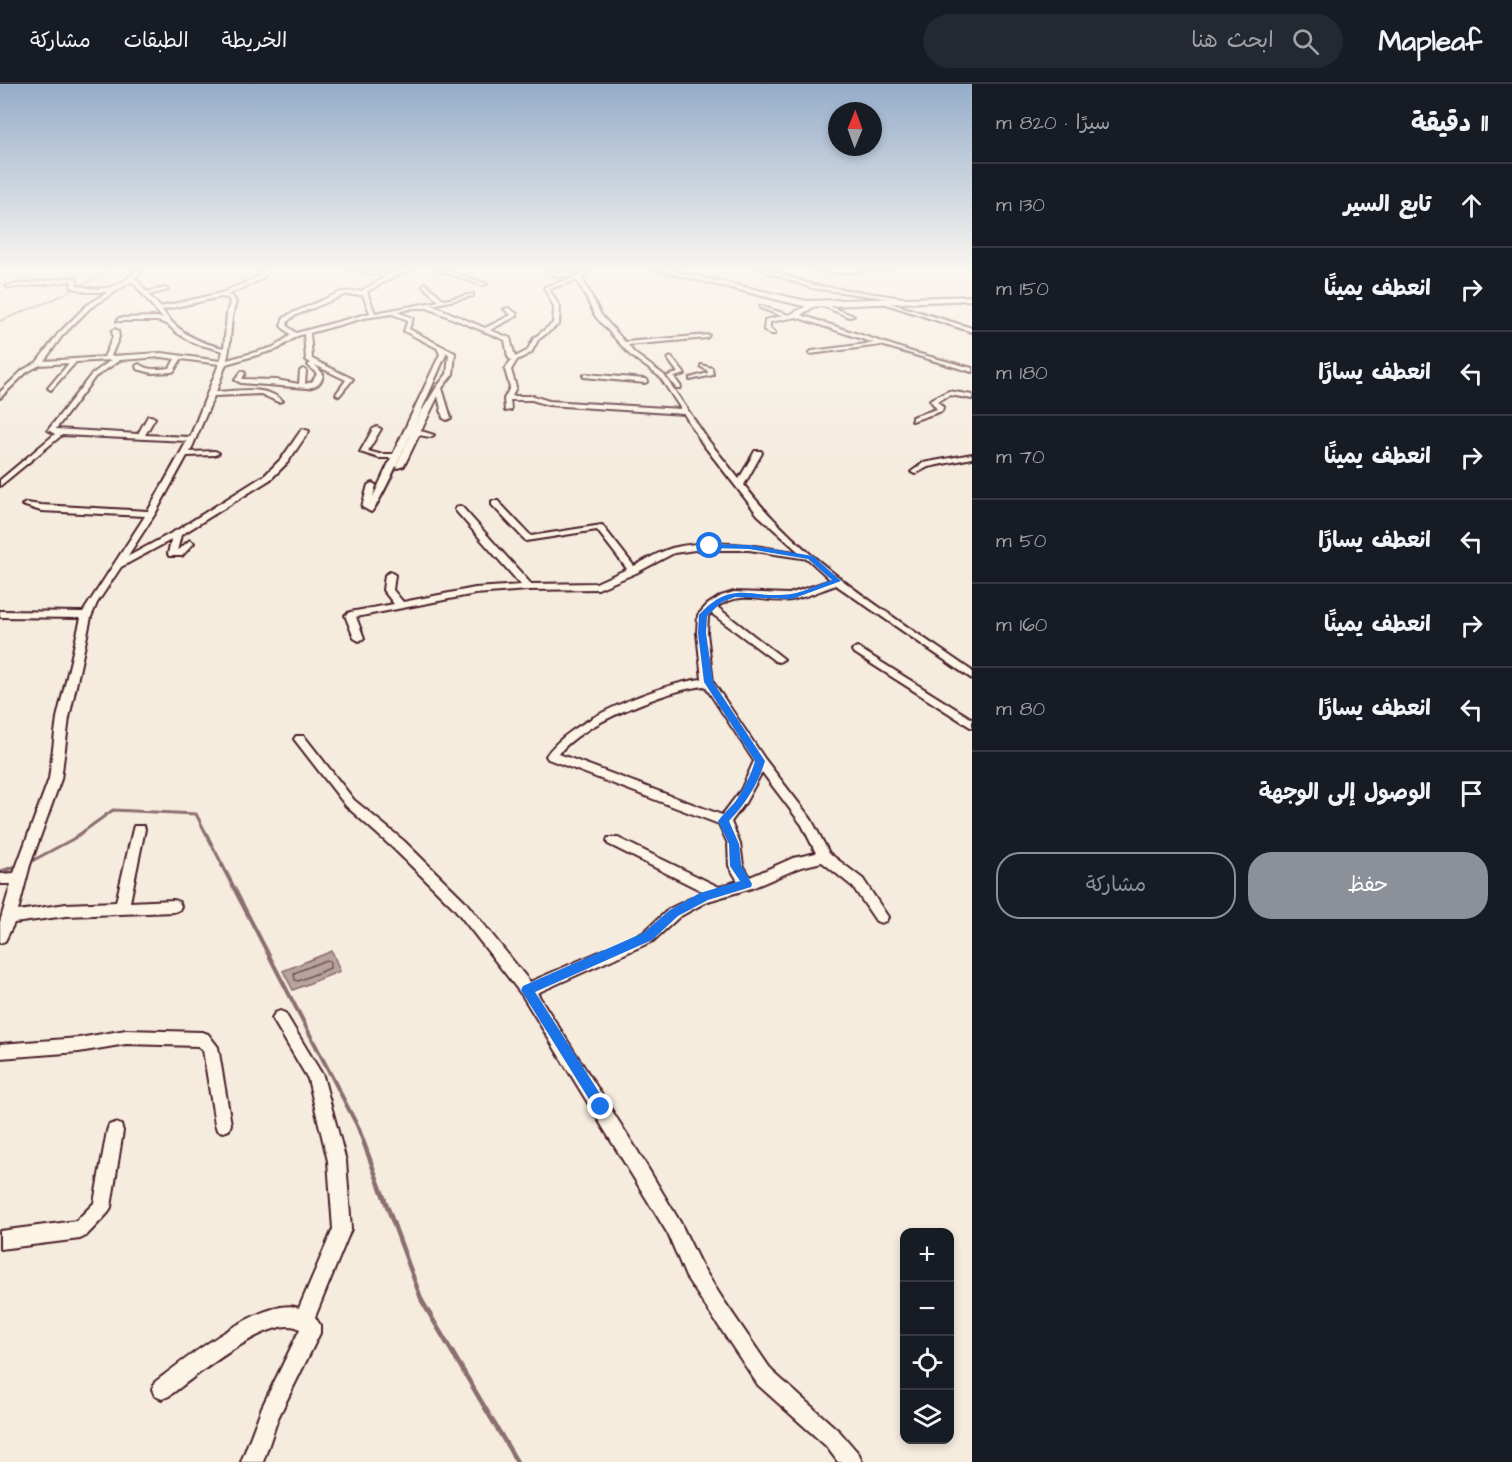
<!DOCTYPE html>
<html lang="ar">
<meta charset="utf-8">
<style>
body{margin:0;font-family:"Architects Daughter","Playpen Sans Arabic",sans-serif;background:#242831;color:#f1f3f6;direction:rtl}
.controls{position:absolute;right:18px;bottom:18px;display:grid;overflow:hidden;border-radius:12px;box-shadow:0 3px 9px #0003}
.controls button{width:54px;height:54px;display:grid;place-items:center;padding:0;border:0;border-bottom:2px solid #363941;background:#171b24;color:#f1f3f6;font:30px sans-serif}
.compass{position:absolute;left:828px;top:18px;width:54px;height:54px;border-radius:50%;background:#171b24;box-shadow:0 3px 9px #0003;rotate:1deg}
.stop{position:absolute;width:18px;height:18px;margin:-14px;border:4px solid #1a73e8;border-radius:50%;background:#fff}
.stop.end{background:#1a73e8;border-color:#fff;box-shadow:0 2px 6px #0008}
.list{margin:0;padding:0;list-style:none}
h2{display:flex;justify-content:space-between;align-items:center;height:78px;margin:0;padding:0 24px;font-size:26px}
h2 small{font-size:20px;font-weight:400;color:#9ea1a6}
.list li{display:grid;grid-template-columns:39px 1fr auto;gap:18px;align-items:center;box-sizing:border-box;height:84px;padding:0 24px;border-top:2px solid #363941}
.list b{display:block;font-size:22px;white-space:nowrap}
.list em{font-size:20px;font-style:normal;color:#9ea1a6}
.actions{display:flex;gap:12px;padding:18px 24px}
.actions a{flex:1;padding:14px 0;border:2px solid #8c9099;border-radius:24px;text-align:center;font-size:21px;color:#8c9099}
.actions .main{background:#8c9099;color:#fff}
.icon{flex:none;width:33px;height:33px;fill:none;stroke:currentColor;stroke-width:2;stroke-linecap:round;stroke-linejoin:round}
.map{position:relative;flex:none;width:972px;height:1378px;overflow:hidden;direction:ltr}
header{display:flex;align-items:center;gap:36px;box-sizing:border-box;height:84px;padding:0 30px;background:#171b24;border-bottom:2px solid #363941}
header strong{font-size:28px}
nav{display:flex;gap:33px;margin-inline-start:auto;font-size:21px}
.search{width:420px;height:54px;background:#242831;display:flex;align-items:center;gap:15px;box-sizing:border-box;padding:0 21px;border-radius:33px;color:#9ea1a6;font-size:22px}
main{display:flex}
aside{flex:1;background:#171b24}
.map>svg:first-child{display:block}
.water{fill:#b8a39e;stroke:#8c6e70;stroke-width:1.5}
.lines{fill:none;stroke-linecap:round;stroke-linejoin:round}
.shore{stroke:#765459;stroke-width:1.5}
.stream-far3{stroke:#8c6e70;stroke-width:1.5}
.stream-far2{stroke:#8c6e70;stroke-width:3}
.stream-far1{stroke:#8c6e70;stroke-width:4}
.stream{stroke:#8c6e70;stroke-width:4.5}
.minor-casing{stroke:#4a1f2b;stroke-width:4}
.highway-casing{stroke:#4a1f2b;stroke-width:4}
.minor{fill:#fcf5e5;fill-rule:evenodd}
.highway{fill:#fcf5e5;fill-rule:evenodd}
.route{fill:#1a73e8}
</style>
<header>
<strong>Mapleaf</strong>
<div class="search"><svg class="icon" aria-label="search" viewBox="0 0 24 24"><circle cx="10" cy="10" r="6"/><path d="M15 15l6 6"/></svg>ابحث هنا</div>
<nav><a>الخريطة</a><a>الطبقات</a><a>مشاركة</a></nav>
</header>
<main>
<aside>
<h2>11 دقيقة<small>سيرًا · 820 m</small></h2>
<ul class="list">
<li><svg class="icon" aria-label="ahead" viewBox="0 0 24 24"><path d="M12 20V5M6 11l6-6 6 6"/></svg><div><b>تابع السير</b></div><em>130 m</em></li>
<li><svg class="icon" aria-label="right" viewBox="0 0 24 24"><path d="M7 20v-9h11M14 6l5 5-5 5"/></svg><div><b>انعطف يمينًا</b></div><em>150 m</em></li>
<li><svg class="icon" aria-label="left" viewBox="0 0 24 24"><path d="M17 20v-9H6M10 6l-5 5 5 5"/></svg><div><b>انعطف يسارًا</b></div><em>180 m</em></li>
<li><svg class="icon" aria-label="right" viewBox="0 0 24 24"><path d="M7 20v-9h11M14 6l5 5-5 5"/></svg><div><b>انعطف يمينًا</b></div><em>70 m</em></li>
<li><svg class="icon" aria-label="left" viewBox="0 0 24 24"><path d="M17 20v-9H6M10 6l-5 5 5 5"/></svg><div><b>انعطف يسارًا</b></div><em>50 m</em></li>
<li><svg class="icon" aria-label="right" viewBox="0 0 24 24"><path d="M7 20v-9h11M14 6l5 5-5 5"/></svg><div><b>انعطف يمينًا</b></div><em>160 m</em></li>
<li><svg class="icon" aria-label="left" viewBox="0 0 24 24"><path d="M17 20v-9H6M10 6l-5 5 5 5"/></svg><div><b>انعطف يسارًا</b></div><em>80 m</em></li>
<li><svg class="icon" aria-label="arrive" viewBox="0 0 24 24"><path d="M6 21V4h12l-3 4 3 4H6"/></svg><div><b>الوصول إلى الوجهة</b></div></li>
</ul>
<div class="actions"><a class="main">حفظ</a><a>مشاركة</a></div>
</aside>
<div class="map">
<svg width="972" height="1378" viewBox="0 0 972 1378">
<rect width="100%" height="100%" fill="#f5ecde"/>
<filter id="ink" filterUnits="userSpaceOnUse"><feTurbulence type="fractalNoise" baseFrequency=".0167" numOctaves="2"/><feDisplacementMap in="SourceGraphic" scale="12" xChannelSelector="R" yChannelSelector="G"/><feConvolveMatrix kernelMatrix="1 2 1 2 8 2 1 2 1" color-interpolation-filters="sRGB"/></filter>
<g filter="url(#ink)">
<polygon class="water" points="332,867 340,887 293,906 283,887"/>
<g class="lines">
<polygon class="shore" points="326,876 330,877 330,884 298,897 295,896 294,889"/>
<polyline class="stream-far3" points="0,237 52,216 113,185"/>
<polyline class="stream-far2" points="30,778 73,755 113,726 196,730 223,782"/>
<g class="stream-far1">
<polyline points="222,781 359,1045"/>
<polyline points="0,788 18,782"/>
</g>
<polyline class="stream" points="358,1043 422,1217 517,1378"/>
<defs>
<g id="minor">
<path d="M138,185H144L135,194L147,208L165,204L168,206L149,211L160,223L221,209L258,193L259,191L255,185H260L265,191L262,195L227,211L232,212L236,218C229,237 232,257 227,276L274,263L291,251L281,242L283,235L290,230L341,208L361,207L386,193L348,185L390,191L408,185H415L395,192L367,208L375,229L439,217L423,202L425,199L444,216L473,210V212L432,221L485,244L511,231L504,225L509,224L517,230V232L490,246L510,254L515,273L527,267L534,254L553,239L554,223L544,203L577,193L588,185H593L582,194L601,231L625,258L709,251L707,254L628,261L634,269L664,291L708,356L739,395L755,367H761L762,369L744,401C804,479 892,531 972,587V595L836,501C821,506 807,513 791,516C762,520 745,505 718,522L717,523L784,575L779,578L775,577L711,529L708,532L707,549L713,598L764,674L811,735L829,769L863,795L888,833L886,837L881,839L876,837L853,803L822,778L801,783L752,804L708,817L679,833L653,857L537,909L637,1066L680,1138L700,1179L722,1214L772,1287L840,1348L859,1370L862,1378H838L826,1362L758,1301L686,1193L668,1150L522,911L454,824L394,765L346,722L294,655L296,652H304L354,716L404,757L464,816L530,898L643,849L669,825L704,808L608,760L607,757L608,754H618L719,803L738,797L729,782L728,760L719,740L548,675L546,672C569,636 661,599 702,595L697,549L698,531L707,521L721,512L734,508L789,510L831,496L808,475L749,466H695L674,469L636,489L598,505L528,506L475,510L356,533L364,554L359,557L354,554L345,531L350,528L394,520L383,506L385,491L390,488L395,491L393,506L403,518L475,504L521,501L456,427L455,425L459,422L462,423L531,500L596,499L627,485L597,446L526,457L492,421V417H498L531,452L602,441L634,482C646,476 659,468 672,464C713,454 758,462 800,469L758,431L702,359L684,330L548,321L532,316H510L511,326L505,327L504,315L510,303L505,286L511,276L508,273L505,256L427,224H414L397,228L413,234L409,245L455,269L453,290L442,304L451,334L447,336L443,334L438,312L421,347L434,351L430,353L419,351L404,382L397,384L396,382L420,330L436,304L447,290L449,270L445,268L446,270C437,291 381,422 371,428L362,423L368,401L372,399L376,401L373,413L391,374H379L360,368L373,345L377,343L381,345L368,367L379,370H393L440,270L437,264L404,247L408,236L392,230L364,234L310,249L312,275L353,295L339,312L336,310L346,296L315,281L323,290C322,299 317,302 308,304L241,299L235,296L242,287L245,289L242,295L276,296L299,300L300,287L303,285L306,287L305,300L312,298L317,290L308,281L311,279L306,276L304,250L297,252L278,265L226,280L216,308C239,307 265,301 283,317L278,318L261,310L214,312L190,368L215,367L219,369L215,371L187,372L155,430L127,473L179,445L265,391L282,374L302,345L309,347L288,378L271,395L181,451L177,467L190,456L194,459L182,472H169L168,470L171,456L121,483L97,519L91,533L69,634L61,695L30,781L18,827L66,820L116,818L133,745L134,742H144L145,745L130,818L174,816L179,818L181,822L179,826L174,828L66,832L14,839L5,857L0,859V838L11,800H0V790L14,789L49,695L57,634L81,534L0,533V527L83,528L145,432L41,427L22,421L26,419L41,421L148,427L187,357L62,351L0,402V396L55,350L48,346L91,291L111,276L76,278L51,306L48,304L69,279L40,281L27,288L0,314V308L23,286L37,278L58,250L86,222L108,208H87L71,203L72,197L9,204L6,202L73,193L78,197L76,201C103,209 119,204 138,185ZM577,196L596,233L630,271L660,293L681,325L549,317L533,312H512L516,303L511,286L517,276L531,269L538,256L559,240L560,223L549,205ZM132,197L163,235L157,233L119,234L117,237H157L167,240L177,249L194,259L223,267L220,277L162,269L111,272L119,253L118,247L115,245L112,247L113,253L104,273L44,277L62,252L90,224ZM344,211H363L370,229L296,249L287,242L288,237L294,232ZM221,213L228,214L230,218L227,229L224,264C198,259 177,248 162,226ZM162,273L175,275L170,284C159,285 148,287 139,280L136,282L137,285L152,289L172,288L174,287L181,275L219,280L190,353L145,351L155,334L151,332H148L138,350L56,345L95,293L120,276ZM705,602L754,677L741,706L722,731L559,670C580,640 669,605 705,602ZM762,688L802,741L816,769L793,774L750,793L743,781L740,760L731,738L745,719Z"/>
<polygon points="434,185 441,185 487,200 482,201"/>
<path d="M542,185C545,185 572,190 575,191L558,193Z"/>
<polygon points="759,185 766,185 813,201 917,216 914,218 812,204"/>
<polygon points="812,185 892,185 837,189 814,187"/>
<polygon points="883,217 972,244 972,248 883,219"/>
<polygon points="815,218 822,219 854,232 849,233 818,220 801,231 912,268 972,284 972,288 881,261 810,270 809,269 812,267 874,259 796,233 770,238 770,245 775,248 775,250 771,250 764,246 765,236 782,232 760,224 760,222 789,231"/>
<polygon points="671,273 685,290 674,293 681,303 680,304 676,304 667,292 678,289 668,275"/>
<polygon points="701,281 712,284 713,291 690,296 690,294 708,289 707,286 701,283"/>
<polygon points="586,290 645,295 648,297 645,299 584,293 583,292"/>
<polygon points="949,307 972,311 972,315 950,311 937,317 943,323 942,327 912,337 912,333 937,325 930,316 931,315"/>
<polygon points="972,370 972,374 928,383 915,390 911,388 923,379"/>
<polygon points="857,563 972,635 972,644 853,568 852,566"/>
<path d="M280,927L285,929L323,992L346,1077L351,1145L315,1233L320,1241V1249L278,1334L263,1378H241L262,1323L300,1245C274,1227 192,1295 169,1312L162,1315L155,1312L152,1305L155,1298C183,1277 265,1211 299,1224L333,1145L328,1077L308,995L272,934L275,929Z"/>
<polygon points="126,946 202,948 208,950 218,963 231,1040 229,1046 223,1048 217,1046 215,1040 203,966 198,962 126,960 79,968 0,974 0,960 79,954"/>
<polygon points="115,1039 121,1041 123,1047 111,1123 108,1129 86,1152 80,1155 0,1165 0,1147 76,1137 94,1119 107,1047 109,1041"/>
</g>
<polygon id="highway" points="653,185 665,185 807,217 972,212 972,216 807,223"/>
</defs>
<use href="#minor" class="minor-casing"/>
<use href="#highway" class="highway-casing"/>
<use href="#minor" class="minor"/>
<use href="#highway" class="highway"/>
</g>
</g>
<linearGradient id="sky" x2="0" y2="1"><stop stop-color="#95adca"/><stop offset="0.49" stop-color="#faf6f0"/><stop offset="1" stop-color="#faf6f0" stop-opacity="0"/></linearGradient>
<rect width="972" height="378" fill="url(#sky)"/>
<path class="route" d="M707,460L749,461L813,472L841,497L792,515L735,513L722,518L707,532L706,549L713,598L765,677C758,700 746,719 729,737L739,760L741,781L752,800L751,803L708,816L678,832L652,856L535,908L606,1019L608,1023L606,1028L601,1030L597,1028L521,906L523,902L643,849L670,826L700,809L740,797L730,782L729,760L718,737C723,730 730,724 735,718C743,707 752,689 755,677L704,598L698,549L699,531C733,494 751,516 791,510C805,508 819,500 832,496L808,475L749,465L710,464Z"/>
</svg>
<div class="controls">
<button>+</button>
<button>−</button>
<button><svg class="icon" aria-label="locate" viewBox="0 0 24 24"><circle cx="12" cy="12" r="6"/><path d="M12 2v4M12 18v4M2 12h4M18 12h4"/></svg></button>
<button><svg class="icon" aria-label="layers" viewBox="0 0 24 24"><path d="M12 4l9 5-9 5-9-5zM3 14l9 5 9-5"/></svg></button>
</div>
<svg class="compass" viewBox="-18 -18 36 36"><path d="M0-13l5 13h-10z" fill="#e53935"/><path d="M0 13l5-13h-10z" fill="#9ea1a6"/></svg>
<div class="stop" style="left:710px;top:462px"></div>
<div class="stop end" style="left:601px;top:1023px"></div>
</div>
</main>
